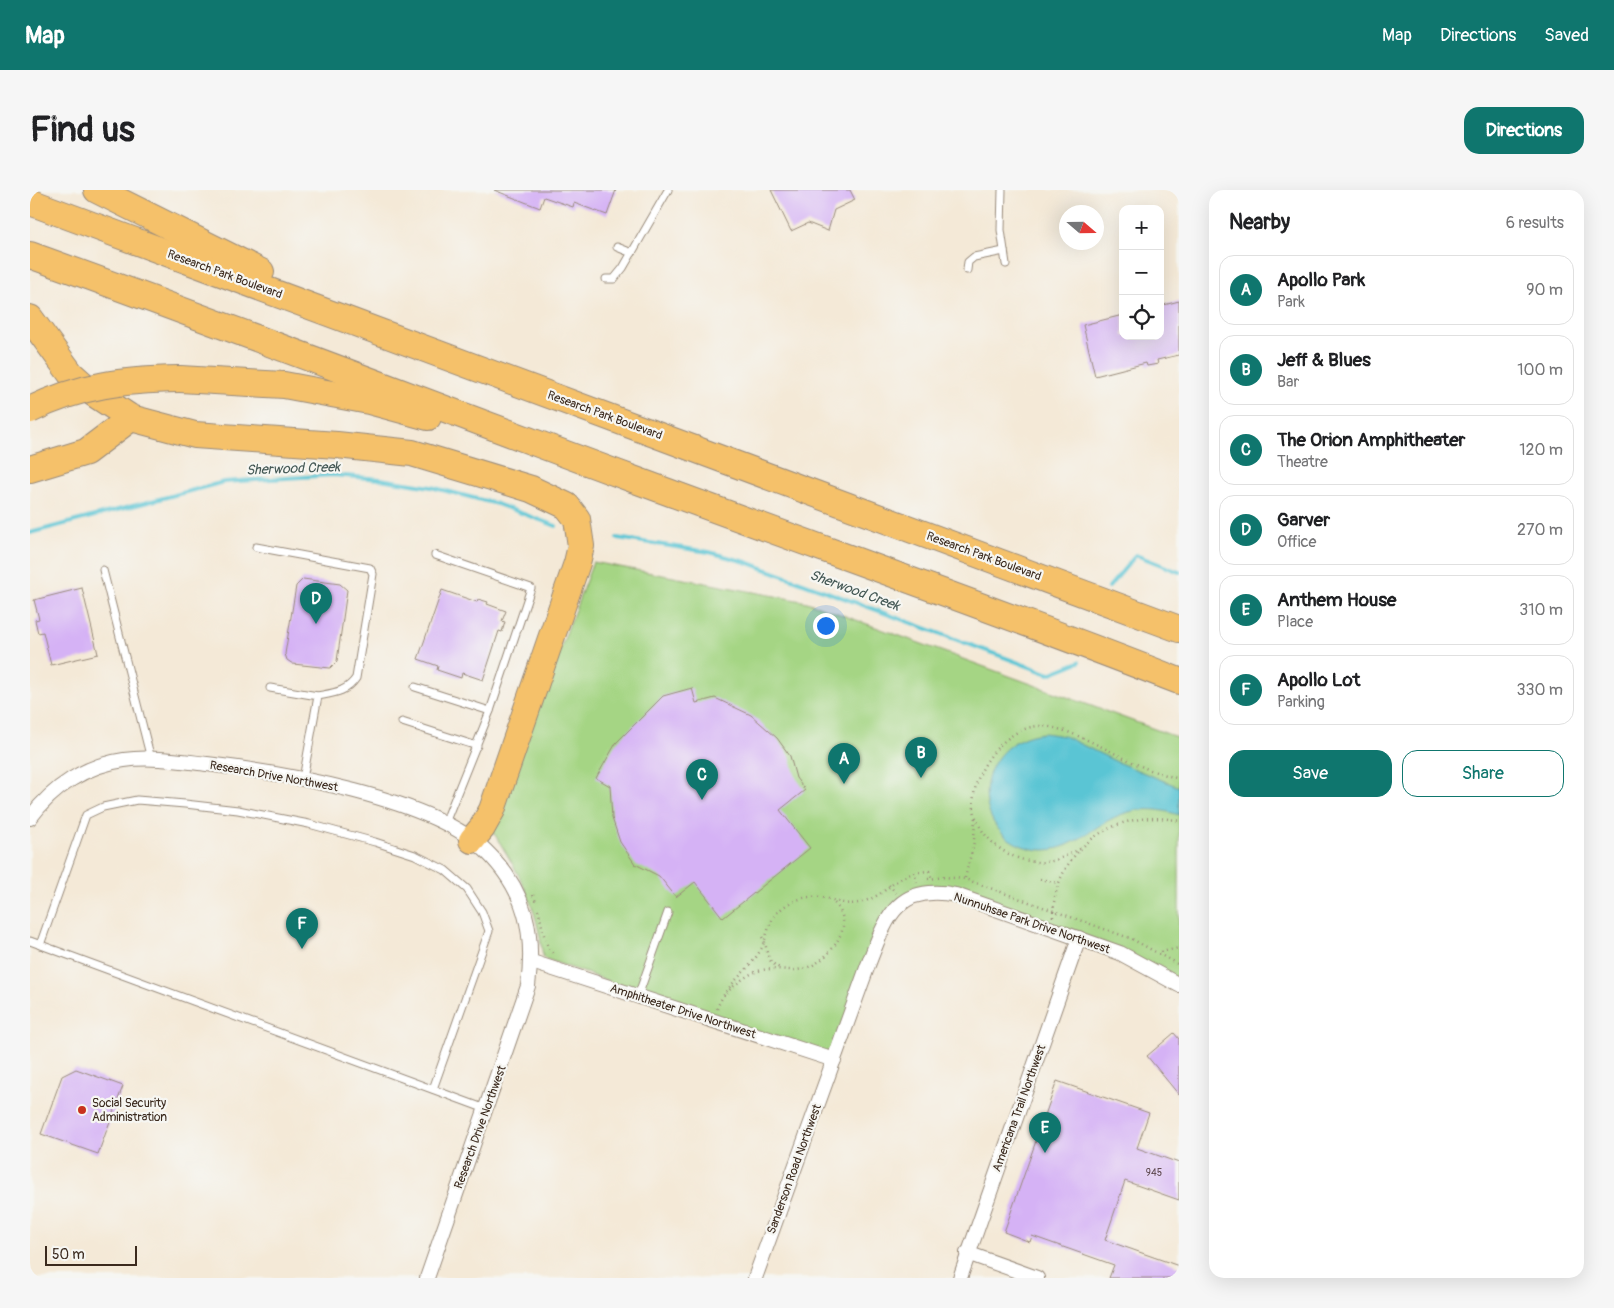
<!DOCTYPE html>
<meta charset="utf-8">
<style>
body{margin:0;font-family:Pangolin,sans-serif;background:#f6f6f6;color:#202124}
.controls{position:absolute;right:15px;top:15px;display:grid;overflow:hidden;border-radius:10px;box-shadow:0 5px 20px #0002}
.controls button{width:45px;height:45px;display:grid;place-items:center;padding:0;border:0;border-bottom:1px solid #e0e0e0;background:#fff;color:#202124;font:25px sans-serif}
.compass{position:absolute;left:1029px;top:15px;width:45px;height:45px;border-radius:50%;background:#fff;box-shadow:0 5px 20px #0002;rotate:110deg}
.scale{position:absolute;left:15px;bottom:12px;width:92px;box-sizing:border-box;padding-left:5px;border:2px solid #3b2a1e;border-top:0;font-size:14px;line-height:18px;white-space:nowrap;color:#3b2a1e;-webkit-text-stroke:4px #f6f6f2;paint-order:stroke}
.you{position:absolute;left:795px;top:435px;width:18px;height:18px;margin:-12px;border:4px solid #fff;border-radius:50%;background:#1a73e8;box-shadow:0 0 0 8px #1a73e833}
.badge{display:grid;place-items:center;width:32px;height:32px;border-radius:50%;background:#0f766e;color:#fff;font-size:16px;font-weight:700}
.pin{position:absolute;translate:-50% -41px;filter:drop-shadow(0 1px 2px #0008)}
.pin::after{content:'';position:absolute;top:26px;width:18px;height:15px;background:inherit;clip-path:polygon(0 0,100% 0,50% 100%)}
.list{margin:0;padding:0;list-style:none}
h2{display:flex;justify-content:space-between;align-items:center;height:65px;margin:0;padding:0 20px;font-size:21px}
h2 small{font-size:16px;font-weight:400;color:#757577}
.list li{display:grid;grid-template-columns:32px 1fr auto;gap:15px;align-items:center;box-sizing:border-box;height:70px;margin:0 10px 10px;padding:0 10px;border:1px solid #e0e0e0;border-radius:15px}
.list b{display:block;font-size:19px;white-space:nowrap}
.list p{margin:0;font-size:16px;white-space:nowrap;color:#757577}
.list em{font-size:16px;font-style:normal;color:#757577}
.actions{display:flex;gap:10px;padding:15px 20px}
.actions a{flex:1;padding:11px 0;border:1px solid #0f766e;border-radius:15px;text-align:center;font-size:18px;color:#0f766e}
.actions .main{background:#0f766e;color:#fff}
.icon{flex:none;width:28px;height:28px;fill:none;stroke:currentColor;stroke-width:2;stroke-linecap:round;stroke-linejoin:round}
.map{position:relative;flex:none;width:1149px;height:1088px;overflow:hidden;border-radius:15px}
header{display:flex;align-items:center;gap:30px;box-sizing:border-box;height:70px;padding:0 25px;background:#0f766e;color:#fff}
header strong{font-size:24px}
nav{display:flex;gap:28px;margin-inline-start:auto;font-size:18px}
.intro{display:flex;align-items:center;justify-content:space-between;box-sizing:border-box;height:120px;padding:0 30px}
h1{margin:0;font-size:35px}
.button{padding:12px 22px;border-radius:15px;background:#0f766e;color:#fff;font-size:18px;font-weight:700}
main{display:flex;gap:30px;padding:0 30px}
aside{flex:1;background:#fff;border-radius:15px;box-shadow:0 5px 20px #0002}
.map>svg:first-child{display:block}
.green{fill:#a5d584;stroke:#708051}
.water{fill:#5ac5d4;stroke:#4a7879}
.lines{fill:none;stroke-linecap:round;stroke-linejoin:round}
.stream{stroke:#5ac5d4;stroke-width:4}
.building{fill:#d5b2f5}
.service-casing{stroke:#988a7a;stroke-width:9}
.minor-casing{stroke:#988a7a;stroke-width:16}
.motorway-casing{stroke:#988a7a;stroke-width:28}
.path{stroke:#988a7a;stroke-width:2.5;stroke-dasharray:1 4;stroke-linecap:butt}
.service{stroke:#fff;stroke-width:7}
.minor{stroke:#fff;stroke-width:14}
.motorway{stroke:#f5c16b;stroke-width:26}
.motorway-bridge-casing{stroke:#988a7a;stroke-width:28;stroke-linecap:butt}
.motorway-bridge{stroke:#f5c16b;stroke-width:26}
.poi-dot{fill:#c8321e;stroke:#f6f6f2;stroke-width:2}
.labels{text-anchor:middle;stroke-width:4.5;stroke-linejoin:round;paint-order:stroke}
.number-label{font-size:10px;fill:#624c54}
.street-label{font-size:12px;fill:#3b2a1e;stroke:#f6f6f2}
.poi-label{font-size:12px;fill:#3b2a1e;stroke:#f6f6f2;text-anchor:start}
.water-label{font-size:14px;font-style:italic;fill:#445855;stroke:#f6f6f2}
</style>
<header>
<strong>Map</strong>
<nav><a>Map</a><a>Directions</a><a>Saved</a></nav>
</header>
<div class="intro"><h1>Find us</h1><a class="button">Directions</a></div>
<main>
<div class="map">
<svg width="1149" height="1088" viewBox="0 0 1149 1088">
<rect width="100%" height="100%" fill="#f6f6f2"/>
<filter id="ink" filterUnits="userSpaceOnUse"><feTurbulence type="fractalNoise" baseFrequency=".02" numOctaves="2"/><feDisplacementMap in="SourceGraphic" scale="10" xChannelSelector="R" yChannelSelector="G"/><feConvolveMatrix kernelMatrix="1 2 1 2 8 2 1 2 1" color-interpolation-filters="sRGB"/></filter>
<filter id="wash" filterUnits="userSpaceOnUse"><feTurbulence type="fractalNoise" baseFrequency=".0096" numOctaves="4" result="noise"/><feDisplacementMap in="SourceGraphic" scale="20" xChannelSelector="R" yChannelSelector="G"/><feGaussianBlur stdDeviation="1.12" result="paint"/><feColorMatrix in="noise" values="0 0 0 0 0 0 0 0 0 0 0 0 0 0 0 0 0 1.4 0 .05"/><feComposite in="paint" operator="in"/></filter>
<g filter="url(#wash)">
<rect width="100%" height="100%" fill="#f4e9d7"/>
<path class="green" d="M563,372L777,412L1149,548V788L906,701L868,716L804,870L513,768C507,714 490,685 462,640Z"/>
<path class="water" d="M1014,543L1034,546L1087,572L1149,597V625C1074,600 1058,669 1003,659C936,646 942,550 1014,543Z"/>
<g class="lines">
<g class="stream">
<polyline points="0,343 194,292 303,285 350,289 401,297 467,314 526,336"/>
<polyline points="587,348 679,362 716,372 1019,484 1049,472"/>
<polyline points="1079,397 1106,365 1149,382"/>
</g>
</g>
<g id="blocks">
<g class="building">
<polygon points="464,0 586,0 577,25 544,13 543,17 514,7 510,18"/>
<polygon points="741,0 820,0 825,10 804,20 798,41 778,33 761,41"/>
<polygon points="1149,111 1149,165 1127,170 1128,174 1117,176 1116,173 1065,186 1053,135 1093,125 1093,146 1130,146 1130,116"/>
<polygon points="273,389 310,394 317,400 307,471 300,478 263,474 257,470 255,464 266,396"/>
<polygon points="52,398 68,464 21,475 13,442 8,443 5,430 9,429 4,410"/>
<polygon points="412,400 447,412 448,409 458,412 457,414 476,421 472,431 475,432 472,442 469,441 453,490 432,483 431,488 407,480 408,476 388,469"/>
<polygon points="662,498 666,513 685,508 721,525 747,548 760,566 766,588 775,600 750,620 780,658 693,728 665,692 646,707 629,686 605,674 590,652 582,628 580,596 566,588 586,553 633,506"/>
<polygon points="1144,843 1149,849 1149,905 1117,866"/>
<polygon points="46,879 93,896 68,964 11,944 32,886"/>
<polygon points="1027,891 1119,923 1107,958 1149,973 1149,1010 1095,991 1075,1050 1149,1076 1149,1088 1079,1088 1084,1075 1002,1046 1000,1052 974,1042"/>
</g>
</g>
</g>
<g filter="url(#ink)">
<use href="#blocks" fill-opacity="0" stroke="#988a7a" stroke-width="1"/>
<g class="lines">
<defs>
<g id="service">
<polyline points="972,0 971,40 976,74"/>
<polyline points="587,57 602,63"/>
<polyline points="937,80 938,72 944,67 974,61"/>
<polyline points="576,89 584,89 593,78 638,0"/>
<path d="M226,357L340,378L343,384L326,488C317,502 303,503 288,506L273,589"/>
<polyline points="405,365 501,398 460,521 415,633"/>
<polyline points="73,380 121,569"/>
<polyline points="385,497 460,521"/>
<polyline points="240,498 288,506"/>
<polyline points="372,532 447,556"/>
<polyline points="0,751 456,919"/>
<polyline points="10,755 56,625 73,617 107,610 155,614 208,620 279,634 345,652 385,665 415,680 437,699 452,722 459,741 403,899"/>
<polyline points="608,806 638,722"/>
</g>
<g id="minor">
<path d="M0,628C23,597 56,575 94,570C121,566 151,571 177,574C253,583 402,608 456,661C496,700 505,743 498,796L397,1088"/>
<polyline points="502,772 804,870"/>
<polyline points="937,1063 1007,1088"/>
<path d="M725,1088L838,775C856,729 866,693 926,705L1090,763L1149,795"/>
<polyline points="930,1088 1049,748"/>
</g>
<g id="motorway">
<polyline points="67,0 231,82"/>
<polyline points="0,12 1149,439"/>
<path d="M0,65C201,137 400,214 600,288C783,356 968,420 1149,491"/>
<polyline points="0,128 41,184 60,201 101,228 165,245 307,255 382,263 501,299 537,316 547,329 551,356 547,373 462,620 452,638 442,650"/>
<polyline points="150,189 254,195 339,211 398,227"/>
<polyline points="0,279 56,262 101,228"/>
</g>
</defs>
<use href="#service" class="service-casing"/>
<use href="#minor" class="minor-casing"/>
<use href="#motorway" class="motorway-casing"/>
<g class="path">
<path d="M1050,659C1041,663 1031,669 1022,671C989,678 949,653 944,619C939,584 974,536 1011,536C1040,537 1085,565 1113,577C1124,582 1137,585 1149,589"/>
<polyline points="884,682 887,692"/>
<polyline points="935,688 944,652 945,625"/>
<polyline points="898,689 915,687 935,689 1102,749 1149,775"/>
<polyline points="1010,689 1028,693"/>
<polyline points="859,695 866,703"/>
<polyline points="503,705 506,712"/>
<path d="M508,720C513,735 513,754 524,765"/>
<path d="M1023,727C1023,661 1086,616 1149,631"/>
<path d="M732,747C740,760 733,770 750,778"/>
<polyline points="1131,762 1149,758"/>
<path d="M696,803C705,795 716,785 728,781C739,778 748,779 759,780C783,782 804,763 812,741C815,731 812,720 804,713"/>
<path d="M687,819C695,795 717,783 730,761C738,748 737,732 749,721C757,713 769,708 780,707C801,704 811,720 835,711C862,702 863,683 899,681L902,689"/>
</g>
<use href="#service" class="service"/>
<use href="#minor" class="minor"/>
<use href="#motorway" class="motorway"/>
<defs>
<path id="motorway-bridge" d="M0,220C50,195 94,190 150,189"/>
</defs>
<use href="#motorway-bridge" class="motorway-bridge-casing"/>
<use href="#motorway-bridge" class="motorway-bridge"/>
</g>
</g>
<circle class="poi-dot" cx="52" cy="920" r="5"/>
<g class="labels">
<g class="number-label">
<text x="1124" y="986">945</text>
</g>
<g class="street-label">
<text transform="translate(195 84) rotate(20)" y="4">Research Park Boulevard</text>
<text transform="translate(575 225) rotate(20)" y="4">Research Park Boulevard</text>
<text transform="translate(954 366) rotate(20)" y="4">Research Park Boulevard</text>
<text transform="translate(244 586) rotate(10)" y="4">Research Drive Northwest</text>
<text transform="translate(1002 733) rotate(19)" y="4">Nunnuhsae Park Drive Northwest</text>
<text transform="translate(653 821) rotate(18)" y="4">Amphitheater Drive Northwest</text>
<text transform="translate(989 918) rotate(-70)" y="4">Americana Trail Northwest</text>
<text transform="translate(450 937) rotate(-70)" y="4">Research Drive Northwest</text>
<text transform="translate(764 979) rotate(-70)" y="4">Sanderson Road Northwest</text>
</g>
<g class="poi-label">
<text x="62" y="917">Social Security<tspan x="62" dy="14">Administration</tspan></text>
</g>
<g class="water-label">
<text transform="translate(263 278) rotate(-2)" y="5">Sherwood Creek</text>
<text transform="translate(825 400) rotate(20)" y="5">Sherwood Creek</text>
</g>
</g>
</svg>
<div class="controls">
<button>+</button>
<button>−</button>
<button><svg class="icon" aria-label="locate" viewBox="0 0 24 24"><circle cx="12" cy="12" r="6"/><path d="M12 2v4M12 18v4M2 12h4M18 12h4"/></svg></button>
</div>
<svg class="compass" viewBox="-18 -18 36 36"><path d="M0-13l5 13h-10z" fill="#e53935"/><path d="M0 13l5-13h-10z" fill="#757577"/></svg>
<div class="scale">50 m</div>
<div class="you"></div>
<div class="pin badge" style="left:814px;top:594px">A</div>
<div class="pin badge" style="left:891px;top:588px">B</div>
<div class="pin badge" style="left:672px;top:610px">C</div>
<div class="pin badge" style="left:286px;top:434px">D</div>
<div class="pin badge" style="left:1015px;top:963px">E</div>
<div class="pin badge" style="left:272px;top:759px">F</div>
</div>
<aside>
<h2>Nearby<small>6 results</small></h2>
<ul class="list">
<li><span class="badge">A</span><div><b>Apollo Park</b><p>Park</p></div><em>90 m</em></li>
<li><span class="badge">B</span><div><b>Jeff &amp; Blues</b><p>Bar</p></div><em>100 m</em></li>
<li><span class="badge">C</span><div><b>The Orion Amphitheater</b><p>Theatre</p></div><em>120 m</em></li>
<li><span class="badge">D</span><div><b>Garver</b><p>Office</p></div><em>270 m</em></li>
<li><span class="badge">E</span><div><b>Anthem House</b><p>Place</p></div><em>310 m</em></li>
<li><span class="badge">F</span><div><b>Apollo Lot</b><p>Parking</p></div><em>330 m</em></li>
</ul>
<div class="actions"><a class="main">Save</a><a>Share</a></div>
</aside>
</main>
